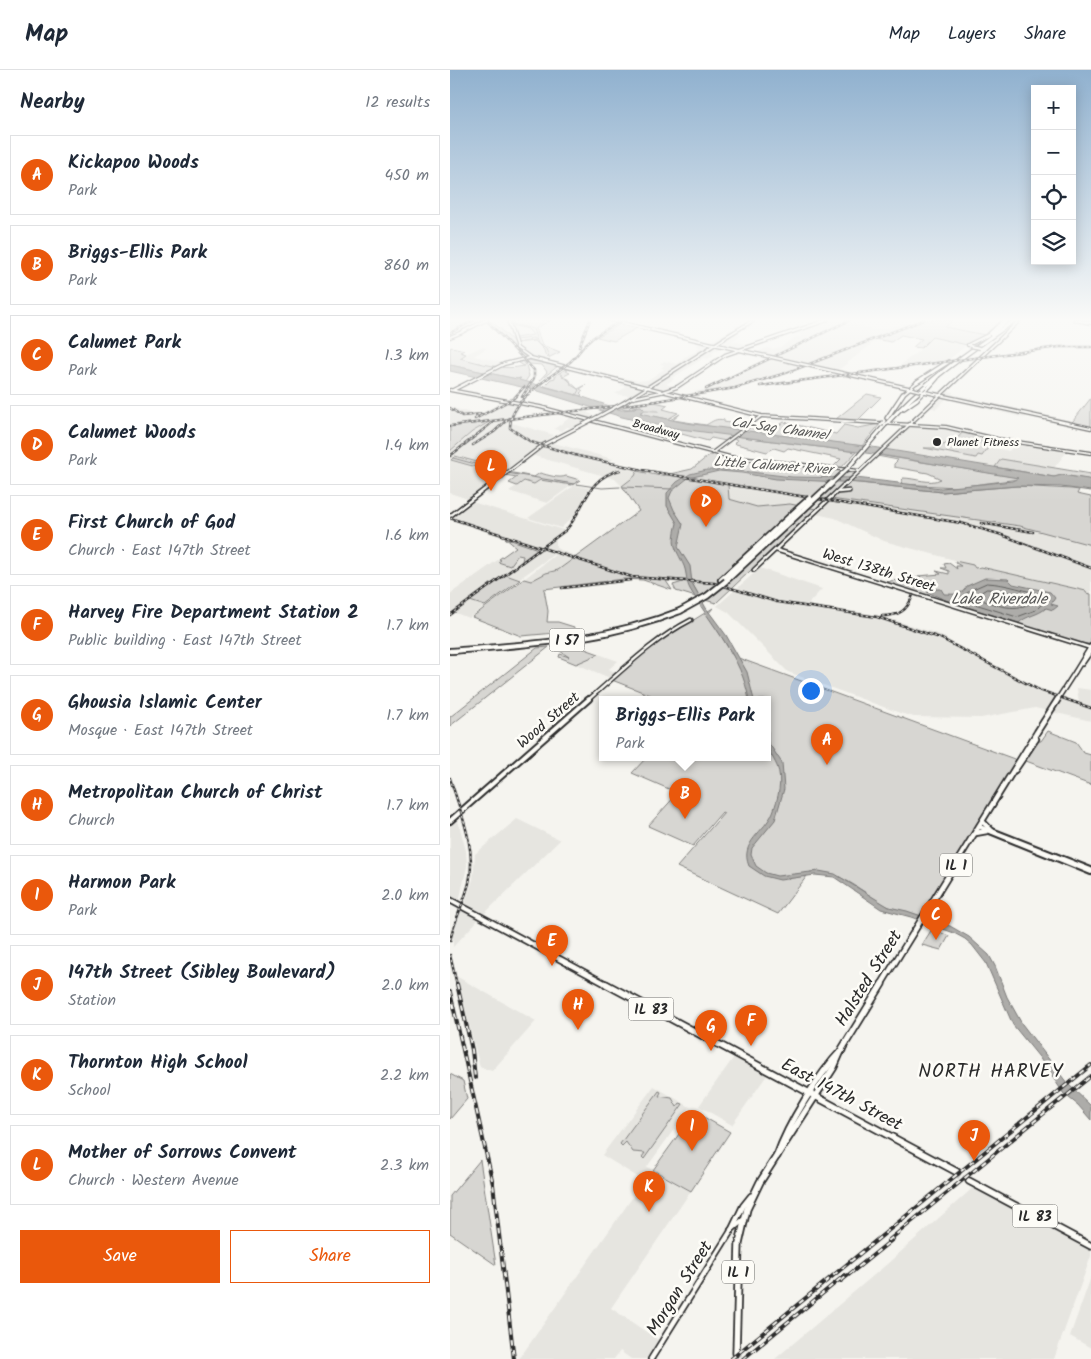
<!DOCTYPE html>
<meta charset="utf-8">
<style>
body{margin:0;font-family:Kalam,sans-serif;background:#f2f2f3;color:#1f2937}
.controls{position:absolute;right:15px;top:15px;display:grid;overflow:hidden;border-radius:0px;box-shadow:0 2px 12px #0003}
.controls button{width:45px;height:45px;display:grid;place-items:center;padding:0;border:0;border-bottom:1px solid #e0e1e3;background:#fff;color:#1f2937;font:25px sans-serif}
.you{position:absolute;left:360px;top:620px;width:18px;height:18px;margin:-12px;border:4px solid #fff;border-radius:50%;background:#1a73e8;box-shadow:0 0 0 8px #1a73e833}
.badge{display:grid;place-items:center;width:32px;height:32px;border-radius:50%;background:#ea580c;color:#fff;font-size:16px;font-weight:700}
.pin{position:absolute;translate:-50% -41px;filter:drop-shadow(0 1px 2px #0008)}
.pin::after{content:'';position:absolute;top:26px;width:18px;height:15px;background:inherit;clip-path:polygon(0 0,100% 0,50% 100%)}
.popup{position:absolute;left:149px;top:626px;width:172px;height:65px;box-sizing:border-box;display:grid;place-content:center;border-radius:0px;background:#fff;filter:drop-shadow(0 1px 4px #0005);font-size:16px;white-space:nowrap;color:#747a83}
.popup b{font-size:19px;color:#1f2937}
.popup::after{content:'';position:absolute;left:50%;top:100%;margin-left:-10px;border:10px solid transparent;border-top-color:#fff}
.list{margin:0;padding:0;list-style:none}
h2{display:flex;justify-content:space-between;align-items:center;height:65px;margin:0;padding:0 20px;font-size:21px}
h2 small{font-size:16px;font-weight:400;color:#747a83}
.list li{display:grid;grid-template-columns:32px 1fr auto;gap:15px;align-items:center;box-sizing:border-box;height:80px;margin:0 10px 10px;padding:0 10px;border:1px solid #e0e1e3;border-radius:0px}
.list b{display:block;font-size:19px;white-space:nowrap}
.list p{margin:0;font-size:16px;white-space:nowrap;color:#747a83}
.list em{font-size:16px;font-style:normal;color:#747a83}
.actions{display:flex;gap:10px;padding:15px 20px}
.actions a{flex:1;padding:11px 0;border:1px solid #ea580c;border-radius:0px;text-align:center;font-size:18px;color:#ea580c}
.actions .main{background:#ea580c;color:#fff}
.icon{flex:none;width:28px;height:28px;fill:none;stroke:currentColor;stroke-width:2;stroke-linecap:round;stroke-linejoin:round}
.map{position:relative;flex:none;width:641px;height:1289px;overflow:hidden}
header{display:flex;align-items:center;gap:30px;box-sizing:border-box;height:70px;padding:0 25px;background:#fff;border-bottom:1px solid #e0e1e3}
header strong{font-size:24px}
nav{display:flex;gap:28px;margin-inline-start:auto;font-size:18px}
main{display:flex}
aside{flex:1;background:#fff}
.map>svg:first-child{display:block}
.built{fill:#e6e5e0}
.green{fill:#d7d6d2;stroke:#81807e}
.water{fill:#adaca9;stroke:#797877}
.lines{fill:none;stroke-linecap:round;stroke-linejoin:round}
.shore{stroke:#5f5f5d;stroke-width:1}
.stream{stroke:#797877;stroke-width:1}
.canal{stroke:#adaca9;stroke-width:2}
.primary-tunnel{stroke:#cdccc8;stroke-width:5.5;stroke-dasharray:5.5 2.5;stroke-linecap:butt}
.secondary-far3-casing{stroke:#2b2b2b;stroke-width:4.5}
.secondary-far2-casing{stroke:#2b2b2b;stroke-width:5.5}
.secondary-far1-casing{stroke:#2b2b2b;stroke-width:8}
.secondary-casing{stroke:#2b2b2b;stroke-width:8}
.primary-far2-casing{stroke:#2b2b2b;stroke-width:6}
.primary-far1-casing{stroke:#2b2b2b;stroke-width:8}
.primary-casing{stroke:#2b2b2b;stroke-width:9}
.highway-far1-casing{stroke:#2b2b2b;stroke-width:5.5}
.highway-casing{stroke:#2b2b2b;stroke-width:8}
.secondary-far3{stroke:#fdfcf7;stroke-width:2}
.secondary-far2{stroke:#fdfcf7;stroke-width:2.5}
.secondary-far1{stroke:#fdfcf7;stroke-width:4}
.secondary{stroke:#fdfcf7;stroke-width:4.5}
.primary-far2{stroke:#fdfcf7;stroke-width:3}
.primary-far1{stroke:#fdfcf7;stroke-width:4.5}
.primary{stroke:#fdfcf7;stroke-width:5.5}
.highway-far1{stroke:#fdfcf7;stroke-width:3}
.highway{stroke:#fdfcf7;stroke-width:4.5}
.rail-far1-casing{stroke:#2b2b2b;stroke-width:2.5}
.rail-casing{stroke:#2b2b2b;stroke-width:4}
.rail-far1{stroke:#fdfcf7;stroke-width:1;stroke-dasharray:2.5;stroke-linecap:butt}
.rail{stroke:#fdfcf7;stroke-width:2;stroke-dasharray:5.5;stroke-linecap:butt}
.secondary-bridge-casing{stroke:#2b2b2b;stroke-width:4.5;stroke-linecap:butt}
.primary-bridge-far1-casing{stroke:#2b2b2b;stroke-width:6;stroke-linecap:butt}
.primary-bridge-casing{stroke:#2b2b2b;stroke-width:8;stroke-linecap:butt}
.highway-bridge-far1-casing{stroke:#2b2b2b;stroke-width:5.5;stroke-linecap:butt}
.highway-bridge-casing{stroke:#2b2b2b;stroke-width:8;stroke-linecap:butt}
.secondary-bridge{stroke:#fdfcf7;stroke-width:2}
.primary-bridge-far1{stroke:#fdfcf7;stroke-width:3}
.primary-bridge{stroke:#fdfcf7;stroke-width:4.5}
.highway-bridge-far1{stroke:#fdfcf7;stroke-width:3}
.highway-bridge{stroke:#fdfcf7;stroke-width:4.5}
.poi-dot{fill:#2b2b2b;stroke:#fdfcf7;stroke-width:2}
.labels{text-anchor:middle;stroke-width:5;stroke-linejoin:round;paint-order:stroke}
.far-street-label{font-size:12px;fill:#2b2b2b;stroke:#fdfcf7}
.far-poi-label{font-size:12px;fill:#2b2b2b;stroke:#fdfcf7;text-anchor:start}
.far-water-label{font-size:14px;font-style:italic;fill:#585857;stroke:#fdfcf7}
.shield{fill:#fdfcf7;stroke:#6a6a68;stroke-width:1}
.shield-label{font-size:14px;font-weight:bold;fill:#2b2b2b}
.street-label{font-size:15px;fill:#2b2b2b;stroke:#fdfcf7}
.water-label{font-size:16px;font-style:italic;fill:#585857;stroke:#fdfcf7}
.near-street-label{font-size:18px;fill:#2b2b2b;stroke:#fdfcf7}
.near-neighbourhood-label{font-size:19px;letter-spacing:1px;fill:#2b2b2b;stroke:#fdfcf7}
</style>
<header>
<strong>Map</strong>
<nav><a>Map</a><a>Layers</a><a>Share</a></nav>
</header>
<main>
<aside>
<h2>Nearby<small>12 results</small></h2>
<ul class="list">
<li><span class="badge">A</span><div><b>Kickapoo Woods</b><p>Park</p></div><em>450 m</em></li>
<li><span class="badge">B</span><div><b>Briggs-Ellis Park</b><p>Park</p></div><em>860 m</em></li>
<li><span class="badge">C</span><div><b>Calumet Park</b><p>Park</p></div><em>1.3 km</em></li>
<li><span class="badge">D</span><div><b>Calumet Woods</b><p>Park</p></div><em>1.4 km</em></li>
<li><span class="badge">E</span><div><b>First Church of God</b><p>Church · East 147th Street</p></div><em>1.6 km</em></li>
<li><span class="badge">F</span><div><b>Harvey Fire Department Station 2</b><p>Public building · East 147th Street</p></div><em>1.7 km</em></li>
<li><span class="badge">G</span><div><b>Ghousia Islamic Center</b><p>Mosque · East 147th Street</p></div><em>1.7 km</em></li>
<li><span class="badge">H</span><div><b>Metropolitan Church of Christ</b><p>Church</p></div><em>1.7 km</em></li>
<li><span class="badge">I</span><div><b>Harmon Park</b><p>Park</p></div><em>2.0 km</em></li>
<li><span class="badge">J</span><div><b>147th Street (Sibley Boulevard)</b><p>Station</p></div><em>2.0 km</em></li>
<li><span class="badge">K</span><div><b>Thornton High School</b><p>School</p></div><em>2.2 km</em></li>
<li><span class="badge">L</span><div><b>Mother of Sorrows Convent</b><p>Church · Western Avenue</p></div><em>2.3 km</em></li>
</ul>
<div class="actions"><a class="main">Save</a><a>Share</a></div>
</aside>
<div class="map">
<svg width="641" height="1289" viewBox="0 0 641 1289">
<rect width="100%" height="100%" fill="#f5f4ef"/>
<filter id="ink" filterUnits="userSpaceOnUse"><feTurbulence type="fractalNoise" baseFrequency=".02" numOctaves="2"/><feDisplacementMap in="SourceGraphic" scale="10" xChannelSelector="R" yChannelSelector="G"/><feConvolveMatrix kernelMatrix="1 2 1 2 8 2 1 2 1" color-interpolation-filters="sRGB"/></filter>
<g filter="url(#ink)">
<g class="built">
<polygon points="0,250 31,250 32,251 0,266"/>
<polygon points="59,250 102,250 85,259 77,259 82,261 83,266 65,268 66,270 84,268 85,270 66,273 85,271 94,280 95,284 98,288 92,290 83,288 68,278"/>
<polygon points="381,250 394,251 358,268 322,287 306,283 316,278 322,279 331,277 347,266 350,267 351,264 345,263"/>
<polygon points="472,250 325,306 276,319 232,325 260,318 397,252 426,260"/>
<polygon points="503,250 553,250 535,265 495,257"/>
<polygon points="286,256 291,257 283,263 291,265 282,271 302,275 289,279 260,272 281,259 284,259 286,258 283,257"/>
<polygon points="482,267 517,275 497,291 447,298 472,278"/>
<polygon points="425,269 427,270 387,301 359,295"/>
<polygon points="252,271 274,277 265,281 262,284 264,285 258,289 254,288 222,308 224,309 216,314 225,317 213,321 191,324 186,323 181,326 165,324 176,317 170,315 175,312 170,310 174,308 189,311 198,310 214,299 211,298 214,295 210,294 214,291 227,294 234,287 247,281 246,280 250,277 247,276 248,274"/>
<polygon points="31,277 37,278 24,286 54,293 48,297 9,287"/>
<polygon points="496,321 503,322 502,324 623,351 621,353 492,324"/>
<polygon points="491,326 586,346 585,348 577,346 575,348 496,329 486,339 479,337"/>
<polygon points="54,331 71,334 62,353 104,365 57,400 5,386 1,390 51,404 18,429 0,423 0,381 22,362 37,353 0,357 0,337 28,345"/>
<polygon points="129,341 139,341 138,343 143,345 140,347 142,348 122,358 117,357 112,361 104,359"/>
<polygon points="462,356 500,358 515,362 513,362 503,373 497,373 486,378 475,378 525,388 528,385 532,386 540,377 559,381 567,372 618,380 604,398 551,389 545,397 434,379 458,357"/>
<polygon points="100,372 163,389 158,393 189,399 186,406 172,416 165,409 81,385"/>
<polygon points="89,410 122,415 97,433 59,421 74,411"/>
<polygon points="125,415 139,418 126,444 111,458 78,448"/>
<polygon points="278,415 308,419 377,429 366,439 340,434 307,437 279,429"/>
<polygon points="381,429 570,456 641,475 641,524 635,523 636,521 523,495 434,471 385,448 366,444"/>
<polygon points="19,431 116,461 106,469 106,478 127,487 108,500 96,503 81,512 74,509 105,485 103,485 69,509 56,505 21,531 35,536 19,548 0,541 0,524 49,489 52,490 49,492 73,485 71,491 88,479 0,450 0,447"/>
<polygon points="310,498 372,519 357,535 429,545 491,565 522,585 577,613 629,633 627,618 641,620 641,651 585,638 531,648 464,647 450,643 338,602 278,542 267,536"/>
<polygon points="140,581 168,591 159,599 167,603 160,608 124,593"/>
<polygon points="7,747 16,781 17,796 9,832 0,827 0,753"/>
<polygon points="67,749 110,770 34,844 15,833 23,809 25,784"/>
<polygon points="11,839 28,850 3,877 3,864"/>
<polygon points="6,906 86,951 42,1001 30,997"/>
<polygon points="284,987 317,1005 282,1055 249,1036"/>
<polygon points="204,1016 240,1037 197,1097 241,1121 161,1238 208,1270 196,1289 181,1289 170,1281 164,1289 69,1289 194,1111 152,1085"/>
<polygon points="525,1116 641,1179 641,1186 604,1289 325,1289 437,1194"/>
<polygon points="641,1207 641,1278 620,1266"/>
</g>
<g class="green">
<path d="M37,250C44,251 57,266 63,271C65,273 65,276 67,278C70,284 77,288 82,289L78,290L108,296L89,311L97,302L92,295L80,294Z"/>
<polygon points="59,250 101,250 86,258 92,275 110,282 98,288 95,284 94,280 85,271 66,273 84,270 84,268 65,270 65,268 83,265 78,259 61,255"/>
<polygon points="475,250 503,250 495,257 535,265 517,275 482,267 471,278 463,277 472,269 451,265 441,272 425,269"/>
<polygon points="171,254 189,257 164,271 147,267"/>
<path d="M2,277L14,280L10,282L16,284L10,288C30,293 54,301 74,296L66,291L72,290L76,295L79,306L75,312L69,310L70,308L67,309L0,295V278Z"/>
<polygon points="117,298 116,301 120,303 112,307 120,310 121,315 128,319 136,315 130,319 133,321 130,323 132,325 131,326 94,316 101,309 105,308 105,306"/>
<polygon points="417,324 431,327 407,351 386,349"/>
<polygon points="641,328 641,358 621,353 623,351"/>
<polygon points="204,332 218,335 213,339 228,343 218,349 188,343 183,339 166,338"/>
<path d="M230,344L223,350L256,355C263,351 266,348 274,350V352L296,356L290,361L220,350Z"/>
<polygon points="39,352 22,362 0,381 0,357"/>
<polygon points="334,352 386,364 394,355 408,358 430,354 412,376 292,361 298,357 319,362"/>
<polygon points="212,356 283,365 276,371 261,368 258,371 209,358"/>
<polygon points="513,362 530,365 526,370 541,374 532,386 528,385 526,388 474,378 486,378 498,373 503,373"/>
<polygon points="286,366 406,382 390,399 382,398 391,389 338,378 334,381 324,378 317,382 286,374 284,372 287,371 286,369 280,370"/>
<polygon points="262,383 277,387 276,396 289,398 299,391 406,402 377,429 278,415 279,429 307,437 340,434 366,439 266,533 251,529 242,513 246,527 226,521 223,515 233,512 216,511 222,520 193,510 174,509 94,519 98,541 97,552 108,552 124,557 124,559 117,562 71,566 22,547 74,509 81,511 96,503 108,500 189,441 172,416 185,406 187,401 211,406 242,399"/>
<path d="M428,385L565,407L569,409L507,417L451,414L453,408C466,408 479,415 491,409L478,403L444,397V394L448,390L427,386Z"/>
<polygon points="5,386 57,400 51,404 1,390"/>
<polygon points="551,389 641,404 641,410 613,405 604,407 545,397"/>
<path d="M58,402L84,407L90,403C98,405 109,409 116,406L130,410L122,415L90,410L84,414L74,411L67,416L59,413L67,407L54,405Z"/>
<polygon points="400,412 492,422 567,416 622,419 629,420 627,424 641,427 641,475 570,456 381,429"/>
<polygon points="55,468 88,479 72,491 73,486 68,485 60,496 48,492 51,490 49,489 66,477"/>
<polygon points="505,491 523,495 525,498 531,497 636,521 636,523 641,524 641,574 633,574 433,512 471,507 468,506 491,504 486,501 499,504 499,501 491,498 496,498 494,494 499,493 507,499 506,496 511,496 506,493"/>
<polygon points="56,505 70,510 35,536 20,531"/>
<path d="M263,538L258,544L283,586L567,690L471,846C460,842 448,841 437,836C410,822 393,800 360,802L328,844L227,797L274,743L272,742L243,776L198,756L228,723L182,703L196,688H318V630H213L162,610L200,577Z"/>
<polygon points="114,575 124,575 149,584 126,594 109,587 110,584 119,587 107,579 113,578"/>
<polygon points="99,577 0,656 0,647 87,578"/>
<polygon points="598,661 626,672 634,683 641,685 641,715 576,691 588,671 591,671"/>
<polygon points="482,859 499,866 491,880 472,875"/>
<polygon points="0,1004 13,1011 17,1029 0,1049"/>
<polygon points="209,1021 211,1022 209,1026 222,1028 227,1037 230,1033 233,1034 194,1089 192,1087 195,1083 183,1082 176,1072 172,1076 170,1074"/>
<polygon points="245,1042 280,1062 241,1121 203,1100"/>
<polygon points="30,1090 46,1195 0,1163 0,1126"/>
</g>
<g class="water">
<path d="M0,295L67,309L71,308L69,310L130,326L171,340L183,339L188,336L179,338L191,336L195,340L190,343L236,353L422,377L604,407L612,405L638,409L641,410V421L611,417L567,416L492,422L411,413L326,409L292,403L269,401L238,408L222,421L219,428L224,440L233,454L228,477L240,496L242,513L256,538L276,565L297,602L304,630H299C292,587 261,555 240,519C236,512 237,504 234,496C225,476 221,477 227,453L217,436V423L227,412L240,404L257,400H284L342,407L406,408L491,418L562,411L568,408L431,385L215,357L172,347L85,320L0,301Z"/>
<path d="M535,508L558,509L563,514L600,522L605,528L601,534L608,536L603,540L596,538C589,545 575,546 569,553L505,534L477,522V519H491L494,524C504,524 512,526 517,516Z"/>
<path d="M318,672L332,693L334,719L325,750L302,778L301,785L306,796L316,803L327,806L369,801L385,804L439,837L457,841L500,856L519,867L539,885L545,896L557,927L572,954L617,1013L641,1036V1050L628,1035L614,1024L589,987L563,955L536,893L522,875L515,869L504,863L461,847L431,839L384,807L365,805L330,810L314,806L299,796C289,772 315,762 323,742C328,729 333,710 327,696C323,687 318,682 318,672Z"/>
</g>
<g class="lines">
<g class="shore">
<path d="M537,513C557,514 576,521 596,526L597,529L586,540L567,547L512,530V527L521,520Z"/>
<path d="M537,519L552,520L580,530L581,533C563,543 544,534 526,528L527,525Z"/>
</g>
<g class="stream">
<polyline points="61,250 63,254 83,259 88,274 96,279 99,287"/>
<polyline points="110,303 114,306"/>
<polyline points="116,308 129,320 126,325"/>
<polyline points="3,388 54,402"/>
<polyline points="57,403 124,414"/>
<polyline points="126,414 152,418 170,417"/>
<polyline points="173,417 222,419"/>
</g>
<polyline class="canal" points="195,340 208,341"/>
<g class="primary-tunnel">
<polyline points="505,1104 519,1111"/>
<polyline points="289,1281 289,1289"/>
</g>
<defs>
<g id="secondary-far3">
<polyline points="58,250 67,278 81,288 311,346 496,357 547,369 641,383"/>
<polyline points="159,250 298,282"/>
<polyline points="625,250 641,253"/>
<polyline points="0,267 10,263"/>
<polyline points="274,268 304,250"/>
<polyline points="518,275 538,265 554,250"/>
<polyline points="297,282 321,287"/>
<polyline points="365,297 463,319"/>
<polyline points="0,320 90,337 280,387 409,401"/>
<polyline points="3,320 54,294 79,288"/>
<polyline points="215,321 227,317 275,285 377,250"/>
<polyline points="471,321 641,358"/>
<polyline points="453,324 467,312"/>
<polyline points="183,328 211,322"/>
<polyline points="467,329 479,317"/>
<polyline points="173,333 275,268"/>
<polyline points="262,383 311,346"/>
<polyline points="41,415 93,375 138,352"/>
<polyline points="395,415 570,250"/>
</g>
<g id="secondary-far2">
<polyline points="388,422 399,421"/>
<polyline points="0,446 43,413"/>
<polyline points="326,480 641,578"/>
<polyline points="304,500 396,413"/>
<path d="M138,630C171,602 202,570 241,550"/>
</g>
<g id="secondary-far1">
<polyline points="0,751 139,629"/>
<polyline points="530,757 641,802"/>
<polyline points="542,761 641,800"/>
</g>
<g id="secondary">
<polyline points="281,1160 293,1150"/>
<polyline points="201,1289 281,1161 293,1136 301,1126"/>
</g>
<g id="primary-far2">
<polyline points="632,594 641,581"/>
<polyline points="625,602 641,576"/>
</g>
<g id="primary-far1">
<polyline points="565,700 586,669"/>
<polyline points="533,752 542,761"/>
<polyline points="526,763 537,761"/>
<polyline points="0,830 158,915"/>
<polyline points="431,915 587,662"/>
</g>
<g id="primary">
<polyline points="156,914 507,1102"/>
<path d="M327,1086C338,1054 368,1005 392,980"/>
<polyline points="519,1111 641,1176"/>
<polyline points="286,1283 289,1174 297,1139 310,1112 384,997 392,979 432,914"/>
</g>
<g id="highway-far1">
<polyline points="541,264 558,250"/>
<polyline points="467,312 498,292"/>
<polyline points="479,317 487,308"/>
<polyline points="454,338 467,329"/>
<polyline points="437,348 453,324"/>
<path d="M438,352C477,309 518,283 565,250"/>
<polyline points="398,398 435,355"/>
</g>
<g id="highway">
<polyline points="278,509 354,439"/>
<polyline points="271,510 350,437"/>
<path d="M0,581C80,574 155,571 230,541"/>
</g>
</defs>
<use href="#secondary-far3" class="secondary-far3-casing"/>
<use href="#secondary-far2" class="secondary-far2-casing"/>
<use href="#secondary-far1" class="secondary-far1-casing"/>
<use href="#secondary" class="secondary-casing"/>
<use href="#primary-far2" class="primary-far2-casing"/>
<use href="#primary-far1" class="primary-far1-casing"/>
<use href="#primary" class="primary-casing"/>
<use href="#highway-far1" class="highway-far1-casing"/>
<use href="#highway" class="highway-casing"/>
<use href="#secondary-far3" class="secondary-far3"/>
<use href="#secondary-far2" class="secondary-far2"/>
<use href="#secondary-far1" class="secondary-far1"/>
<use href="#secondary" class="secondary"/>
<use href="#primary-far2" class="primary-far2"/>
<use href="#primary-far1" class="primary-far1"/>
<use href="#primary" class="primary"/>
<use href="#highway-far1" class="highway-far1"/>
<use href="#highway" class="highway"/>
<defs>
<g id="rail-far1">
<polyline points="36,250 84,300 84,308 72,327"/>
<path d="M174,250C162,256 148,262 138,272C131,278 127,286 120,292C100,308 59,330 60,358L81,372L128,386L193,400L511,453L549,464L641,498"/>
<polyline points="0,263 24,250"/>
<polyline points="129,277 140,250"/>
<polyline points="310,316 609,277 641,277"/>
<polyline points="256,319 400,250"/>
<polyline points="0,338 12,346 32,344"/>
<polyline points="25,349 64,328 74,317"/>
<polyline points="0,356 200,332 285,318 336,303 473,250"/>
<polyline points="23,375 44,362 59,348"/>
<polyline points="0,386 43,352"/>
<polyline points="0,448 182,507 264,513 327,532 427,547 490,568 589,620 641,638"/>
<polyline points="531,453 583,462"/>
<polyline points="112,518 181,510"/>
<path d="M0,545L116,460C136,437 136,408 170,400"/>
<path d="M432,546C449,546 457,541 463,525"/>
<path d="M0,708C10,741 27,778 19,813C14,833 4,851 0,871"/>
<polyline points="0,885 7,915"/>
</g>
<g id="rail">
<polyline points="7,914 22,980 25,1008"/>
<polyline points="0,922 43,1114 64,1289"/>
<polyline points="609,1032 641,1006"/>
<polyline points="438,1171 614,1027"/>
<polyline points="391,1211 443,1169"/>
<polyline points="281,1289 641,995"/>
<polyline points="293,1289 395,1205"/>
</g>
</defs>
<use href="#rail-far1" class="rail-far1-casing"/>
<use href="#rail" class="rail-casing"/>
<use href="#rail-far1" class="rail-far1"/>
<use href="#rail" class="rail"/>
<defs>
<g id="secondary-bridge">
<polyline points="10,263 36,250"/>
<polyline points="520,276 530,278"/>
<polyline points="321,287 365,297"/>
<polyline points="463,319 471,321"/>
<polyline points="212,322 215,321"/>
<polyline points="138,352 173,333"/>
</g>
<polyline id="primary-bridge-far1" points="607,630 625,602"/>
<polyline id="primary-bridge" points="587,662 608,629"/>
<g id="highway-bridge-far1">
<polyline points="431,355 434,352"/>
<polyline points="435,355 438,352"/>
<polyline points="380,415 398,398"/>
</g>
<g id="highway-bridge">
<polyline points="350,437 360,428"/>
<polyline points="354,439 382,413"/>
<polyline points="230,541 257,526 276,511"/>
</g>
</defs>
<use href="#secondary-bridge" class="secondary-bridge-casing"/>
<use href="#primary-bridge-far1" class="primary-bridge-far1-casing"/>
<use href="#primary-bridge" class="primary-bridge-casing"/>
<use href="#highway-bridge-far1" class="highway-bridge-far1-casing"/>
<use href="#highway-bridge" class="highway-bridge-casing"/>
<use href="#secondary-bridge" class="secondary-bridge"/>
<use href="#primary-bridge-far1" class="primary-bridge-far1"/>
<use href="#primary-bridge" class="primary-bridge"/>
<use href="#highway-bridge-far1" class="highway-bridge-far1"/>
<use href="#highway-bridge" class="highway-bridge"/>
</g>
</g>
<linearGradient id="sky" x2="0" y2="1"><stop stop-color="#90b1cf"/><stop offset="0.58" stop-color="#fafaf8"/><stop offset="1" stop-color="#fafaf8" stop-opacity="0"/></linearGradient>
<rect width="641" height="431" fill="url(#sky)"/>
<circle class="poi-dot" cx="487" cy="372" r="5"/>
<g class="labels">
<g class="far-street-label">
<text transform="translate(206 359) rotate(15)" y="4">Broadway</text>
</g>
<g class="far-poi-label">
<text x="497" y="376">Planet Fitness</text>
</g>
<g class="far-water-label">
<text transform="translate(330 358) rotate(8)" y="5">Cal-Sag Channel</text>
<text transform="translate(323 395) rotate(4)" y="5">Little Calumet River</text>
</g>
<g class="shield">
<rect x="99.5" y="558.5" width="35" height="23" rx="4"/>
<rect x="490" y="783.5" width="32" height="23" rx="4"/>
<rect x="178.5" y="927.5" width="45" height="23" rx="4"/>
<rect x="562.5" y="1134.5" width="45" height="23" rx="4"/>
<rect x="272" y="1190.5" width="32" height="23" rx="4"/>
</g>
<g class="shield-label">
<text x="117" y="575">I 57</text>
<text x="506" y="800">IL 1</text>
<text x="201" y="944">IL 83</text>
<text x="585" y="1151">IL 83</text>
<text x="288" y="1207">IL 1</text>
</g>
<g class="street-label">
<text transform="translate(429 500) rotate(17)" y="5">West 138th Street</text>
<text transform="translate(98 650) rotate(-41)" y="5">Wood Street</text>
</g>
<g class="water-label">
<text x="549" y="534">Lake Riverdale</text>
</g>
<g class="near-street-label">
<text transform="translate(418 908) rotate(-58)" y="6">Halsted Street</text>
<text transform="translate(392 1024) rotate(28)" y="6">East 147th Street</text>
<text transform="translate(229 1218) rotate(-58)" y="6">Morgan Street</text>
</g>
<g class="near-neighbourhood-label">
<text x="541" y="1007">NORTH HARVEY</text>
</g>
</g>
</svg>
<div class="controls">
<button>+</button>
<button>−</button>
<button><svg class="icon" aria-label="locate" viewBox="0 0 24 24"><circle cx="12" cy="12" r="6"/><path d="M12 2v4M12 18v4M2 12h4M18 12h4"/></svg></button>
<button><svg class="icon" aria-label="layers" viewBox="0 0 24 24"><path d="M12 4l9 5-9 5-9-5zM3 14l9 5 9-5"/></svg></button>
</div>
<div class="you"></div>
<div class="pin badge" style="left:377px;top:695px">A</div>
<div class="pin badge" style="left:235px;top:749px">B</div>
<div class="popup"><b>Briggs-Ellis Park</b>Park</div>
<div class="pin badge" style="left:486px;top:870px">C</div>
<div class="pin badge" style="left:256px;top:457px">D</div>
<div class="pin badge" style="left:102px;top:896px">E</div>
<div class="pin badge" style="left:301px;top:976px">F</div>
<div class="pin badge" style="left:261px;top:981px">G</div>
<div class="pin badge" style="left:128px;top:960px">H</div>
<div class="pin badge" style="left:242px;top:1081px">I</div>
<div class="pin badge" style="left:524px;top:1091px">J</div>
<div class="pin badge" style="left:199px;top:1142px">K</div>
<div class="pin badge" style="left:41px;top:421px">L</div>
</div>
</main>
